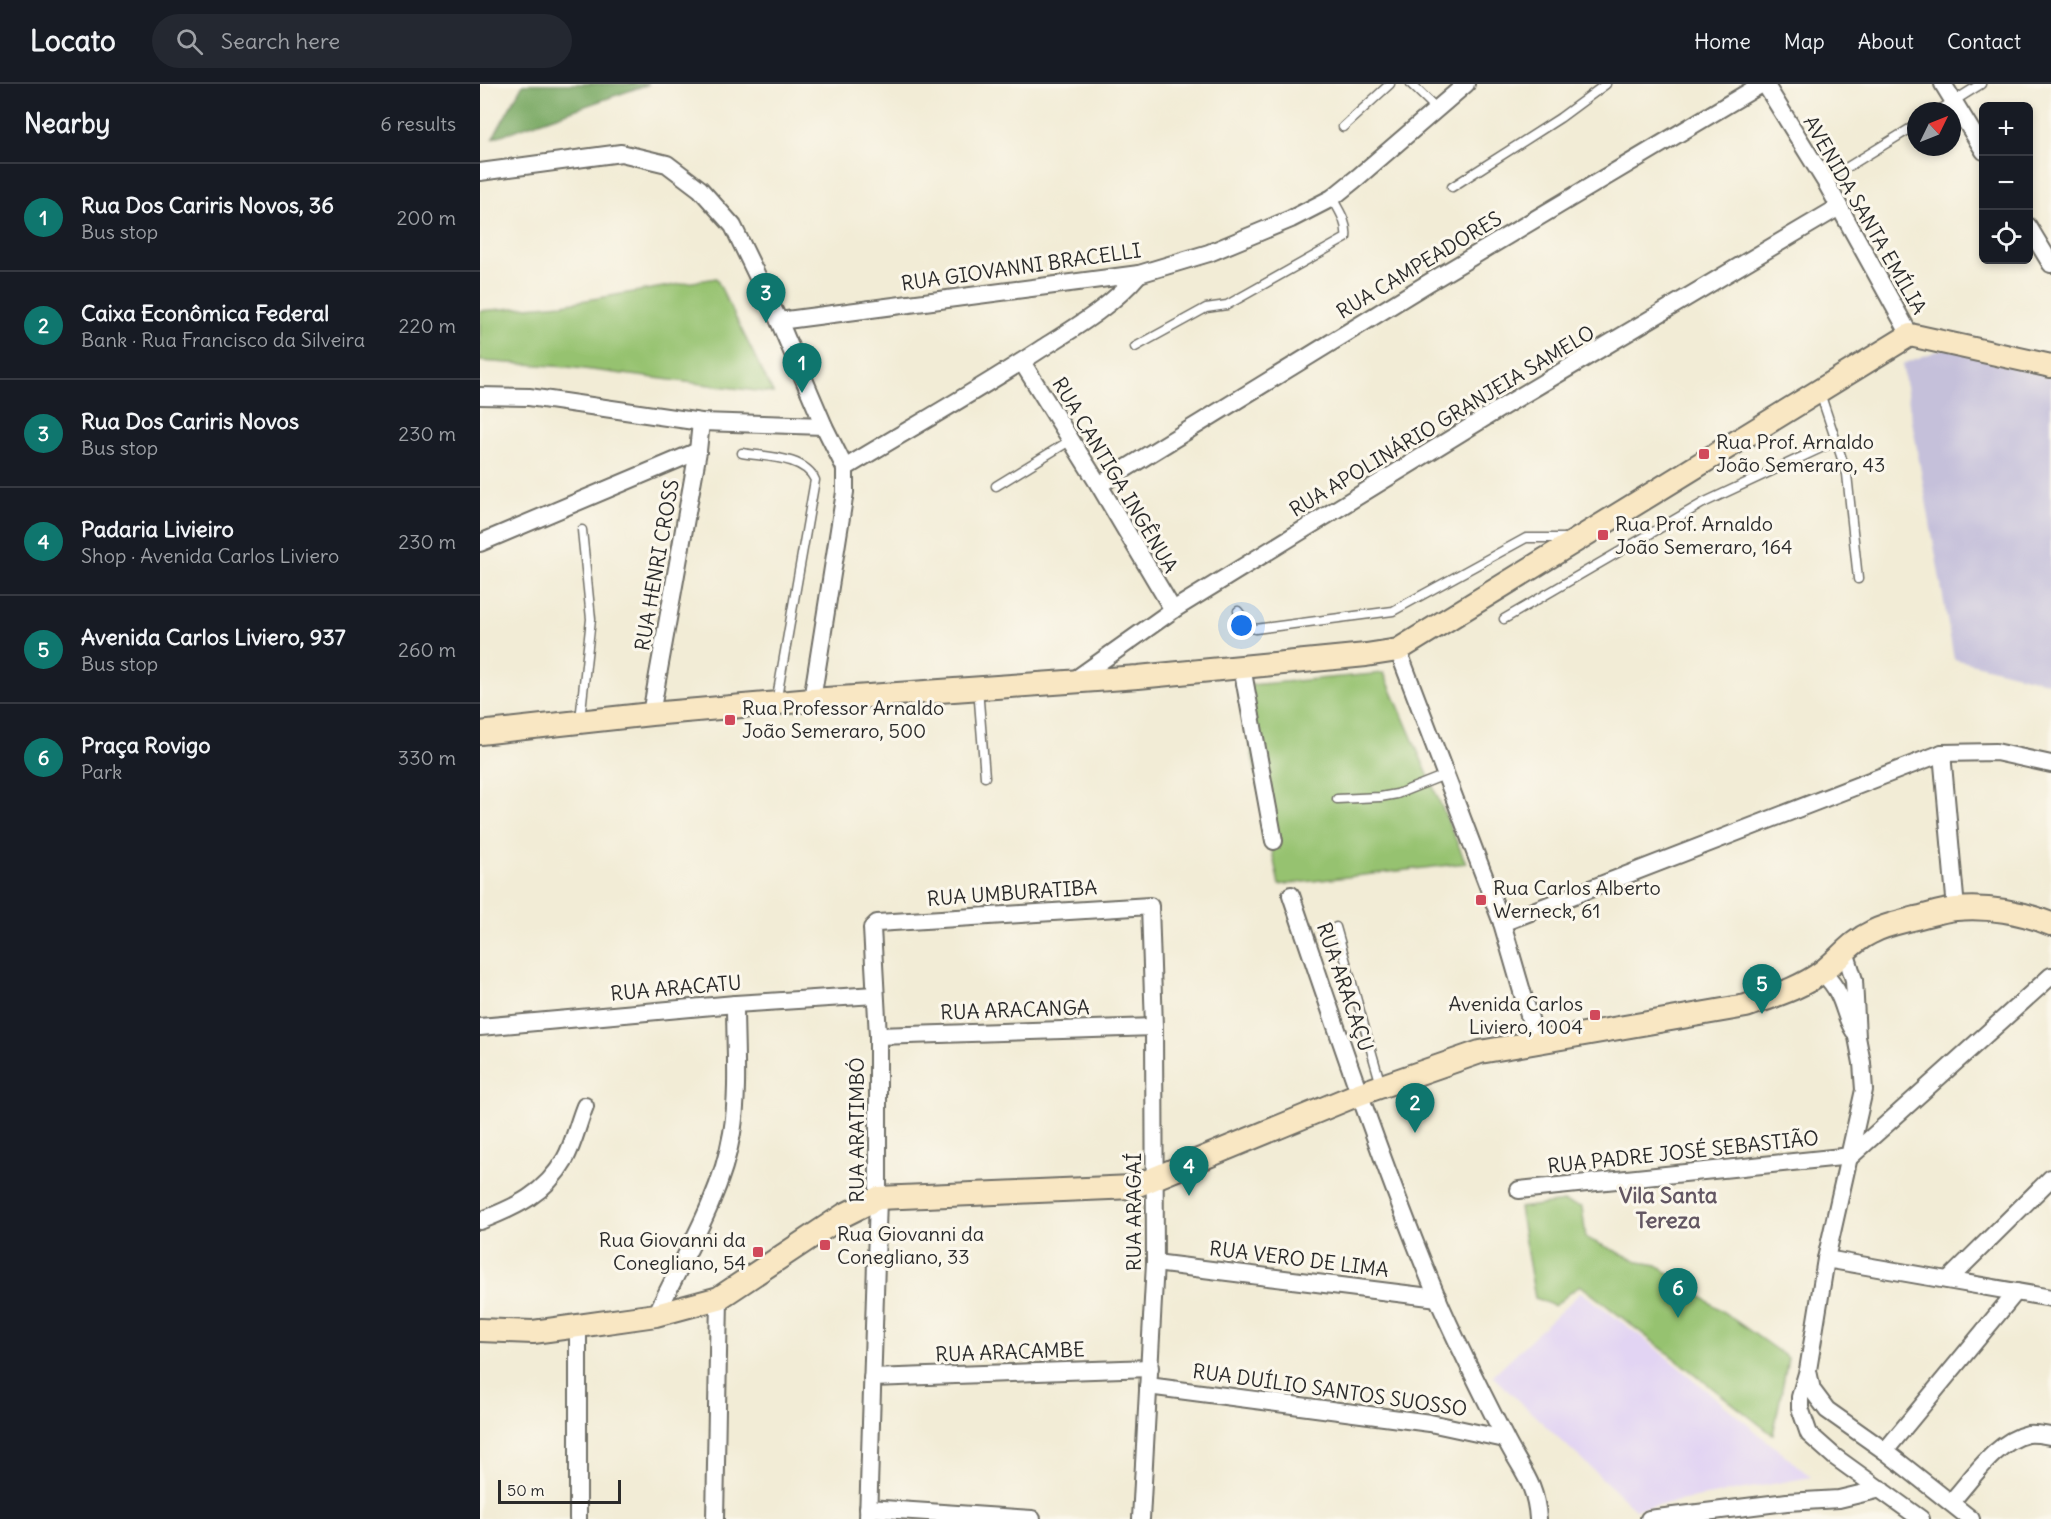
<!DOCTYPE html>
<meta charset="utf-8">
<style>
body{margin:0;font-family:Delius,sans-serif;background:#242831;color:#f1f3f6}
.controls{position:absolute;right:18px;top:18px;display:grid;overflow:hidden;border-radius:9px;box-shadow:0 3px 9px #0003}
.controls button{width:54px;height:54px;display:grid;place-items:center;padding:0;border:0;border-bottom:2px solid #363941;background:#171b24;color:#f1f3f6;font:30px sans-serif}
.compass{position:absolute;left:1427px;top:18px;width:54px;height:54px;border-radius:50%;background:#171b24;box-shadow:0 3px 9px #0003;rotate:47deg}
.scale{position:absolute;left:18px;bottom:15px;width:123px;box-sizing:border-box;padding-left:6px;border:3px solid #2b2b2b;border-top:0;font-size:16px;line-height:21px;white-space:nowrap;color:#2b2b2b;-webkit-text-stroke:4px #fbf7ec;paint-order:stroke}
.you{position:absolute;left:762px;top:542px;width:21px;height:21px;margin:-15px;border:4px solid #fff;border-radius:50%;background:#1a73e8;box-shadow:0 0 0 9px #1a73e833}
.badge{display:grid;place-items:center;width:39px;height:39px;border-radius:50%;background:#0f766e;color:#fff;font-size:20px;font-weight:700}
.pin{position:absolute;translate:-50% -50px;filter:drop-shadow(0 2px 3px #0008)}
.pin::after{content:'';position:absolute;top:32px;width:21px;height:18px;background:inherit;clip-path:polygon(0 0,100% 0,50% 100%)}
.list{margin:0;padding:0;list-style:none}
h2{display:flex;justify-content:space-between;align-items:center;height:78px;margin:0;padding:0 24px;font-size:26px}
h2 small{font-size:20px;font-weight:400;color:#9ea1a6}
.list li{display:grid;grid-template-columns:39px 1fr auto;gap:18px;align-items:center;box-sizing:border-box;height:108px;padding:0 24px;border-top:2px solid #363941}
.list b{display:block;font-size:22px;white-space:nowrap}
.list p{margin:0;font-size:20px;white-space:nowrap;color:#9ea1a6}
.list em{font-size:20px;font-style:normal;color:#9ea1a6}
.icon{flex:none;width:33px;height:33px;fill:none;stroke:currentColor;stroke-width:2;stroke-linecap:round;stroke-linejoin:round}
.map{position:relative;flex:none;width:1571px;height:1435px;overflow:hidden}
header{display:flex;align-items:center;gap:36px;box-sizing:border-box;height:84px;padding:0 30px;background:#171b24;border-bottom:2px solid #363941}
header strong{font-size:28px}
nav{display:flex;gap:33px;margin-inline-start:auto;font-size:21px}
.search{width:420px;height:54px;background:#242831;display:flex;align-items:center;gap:15px;box-sizing:border-box;padding:0 21px;border-radius:33px;color:#9ea1a6;font-size:22px}
main{display:flex}
aside{flex:1;background:#171b24}
.map>svg:first-child{display:block}
.built{fill:#e2d4f3}
.industrial{fill:#c5c0da}
.green{fill:#96c26f;stroke:#60764d;stroke-width:1.5}
.forest{fill:#78a862;stroke:#526a46;stroke-width:1.5}
.lines{fill:none;stroke-linecap:round;stroke-linejoin:round}
.lane-casing{stroke:#716f67;stroke-width:11}
.street-casing{stroke:#716f67;stroke-width:20}
.secondary-casing{stroke:#716f67;stroke-width:26}
.lane{stroke:#fff;stroke-width:8}
.street{stroke:#fff;stroke-width:16}
.secondary{stroke:#f9e7c3;stroke-width:22}
.poi-dot{fill:#d1495b;stroke:#fbf7ec;stroke-width:2}
.labels{text-anchor:middle;stroke-width:6;stroke-linejoin:round;paint-order:stroke}
.street-label{font-size:20px;fill:#2b2b2b;stroke:#fbf7ec}
.poi-label{font-size:20px;fill:#2b2b2b;stroke:#fbf7ec;text-anchor:start}
.quarter-label{font-size:22px;font-weight:bold;fill:#635763;stroke:#fbf7ec}
</style>
<header>
<strong>Locato</strong>
<div class="search"><svg class="icon" aria-label="search" viewBox="0 0 24 24"><circle cx="10" cy="10" r="6"/><path d="M15 15l6 6"/></svg>Search here</div>
<nav><a>Home</a><a>Map</a><a>About</a><a>Contact</a></nav>
</header>
<main>
<aside>
<h2>Nearby<small>6 results</small></h2>
<ul class="list">
<li><span class="badge">1</span><div><b>Rua Dos Cariris Novos, 36</b><p>Bus stop</p></div><em>200 m</em></li>
<li><span class="badge">2</span><div><b>Caixa Econômica Federal</b><p>Bank · Rua Francisco da Silveira</p></div><em>220 m</em></li>
<li><span class="badge">3</span><div><b>Rua Dos Cariris Novos</b><p>Bus stop</p></div><em>230 m</em></li>
<li><span class="badge">4</span><div><b>Padaria Livieiro</b><p>Shop · Avenida Carlos Liviero</p></div><em>230 m</em></li>
<li><span class="badge">5</span><div><b>Avenida Carlos Liviero, 937</b><p>Bus stop</p></div><em>260 m</em></li>
<li><span class="badge">6</span><div><b>Praça Rovigo</b><p>Park</p></div><em>330 m</em></li>
</ul>
</aside>
<div class="map">
<svg width="1571" height="1435" viewBox="0 0 1571 1435">
<rect width="100%" height="100%" fill="#fbf7ec"/>
<filter id="ink" filterUnits="userSpaceOnUse"><feTurbulence type="fractalNoise" baseFrequency=".0167" numOctaves="2"/><feDisplacementMap in="SourceGraphic" scale="12" xChannelSelector="R" yChannelSelector="G"/><feConvolveMatrix kernelMatrix="1 2 1 2 8 2 1 2 1" color-interpolation-filters="sRGB"/></filter>
<filter id="wash" filterUnits="userSpaceOnUse"><feTurbulence type="fractalNoise" baseFrequency=".008" numOctaves="4" result="noise"/><feDisplacementMap in="SourceGraphic" scale="24" xChannelSelector="R" yChannelSelector="G"/><feGaussianBlur stdDeviation="1.35" result="paint"/><feColorMatrix in="noise" values="0 0 0 0 0 0 0 0 0 0 0 0 0 0 0 0 0 1.4 0 .05"/><feComposite in="paint" operator="in"/></filter>
<g filter="url(#wash)">
<rect width="100%" height="100%" fill="#f2ecd6"/>
<polygon class="built" points="1101,1208 1162,1253 1331,1393 1155,1425 1012,1292"/>
<polygon class="industrial" points="1468,263 1571,290 1571,599 1474,575 1422,280"/>
<g class="green">
<polygon points="236,194 293,309 88,283 0,277 0,227 83,220"/>
<polygon points="904,589 986,779 799,801 758,602"/>
<polygon points="1084,1118 1102,1123 1106,1154 1160,1178 1177,1181 1308,1274 1293,1351 1100,1201 1074,1222 1055,1214 1039,1124"/>
</g>
<polygon class="forest" points="43,0 169,0 13,54"/>
</g>
<g filter="url(#ink)">
<g class="lines">
<defs>
<g id="lane">
<polyline points="931,0 957,25"/>
<polyline points="1458,27 1501,0"/>
<polyline points="863,43 910,0"/>
<polyline points="1345,97 1436,41"/>
<polyline points="972,103 1080,34 1126,0"/>
<path d="M655,263L726,224L747,221L866,154C868,139 859,126 852,114"/>
<polyline points="1340,309 1367,390 1378,495"/>
<path d="M262,369C285,373 325,372 335,396L296,619"/>
<polyline points="516,402 591,356"/>
<polyline points="758,527 768,540 775,545 913,527 1046,454 1090,454"/>
<polyline points="1024,535 1223,419 1356,357"/>
<polyline points="498,604 505,693"/>
<polyline points="100,636 111,535 102,446"/>
<polyline points="857,715 900,713 917,710 965,691"/>
<polyline points="856,843 901,1001"/>
</g>
<g id="street">
<polyline points="1285,0 1345,97 1430,251"/>
<polyline points="1463,0 1504,67"/>
<polyline points="0,88 141,69 187,80 220,105 253,142 299,237 344,342 365,384 365,408 332,616"/>
<polyline points="1548,142 1571,180"/>
<polyline points="299,237 659,190 729,169 811,135 852,114 878,93 986,0"/>
<polyline points="542,278 619,401 693,526"/>
<polyline points="0,312 49,313 221,338 344,342"/>
<path d="M365,384C431,344 497,307 561,265C596,243 632,222 659,190"/>
<polyline points="619,401 948,199 1282,0"/>
<polyline points="0,459 218,367"/>
<polyline points="918,566 1022,839 1057,959"/>
<polyline points="762,583 794,757"/>
<polyline points="593,597 693,526 1024,322 1359,123"/>
<polyline points="171,630 218,367 221,338"/>
<polyline points="1462,669 1476,825"/>
<path d="M811,811C857,946 902,1081 957,1213C977,1260 1001,1307 1024,1352C1039,1384 1056,1397 1058,1435"/>
<polyline points="1022,839 1462,669 1516,668 1571,680"/>
<polyline points="1365,867 1374,896 1377,953 1382,979 1384,1006 1346,1175 1328,1286 1320,1313 1320,1324 1329,1350 1355,1373 1441,1435"/>
<path d="M1342,888C1349,895 1355,902 1359,911C1365,923 1366,935 1374,947"/>
<polyline points="0,943 255,920 395,911"/>
<polyline points="398,952 674,943"/>
<polyline points="1039,1106 1371,1072 1571,892"/>
<path d="M0,1137C36,1123 65,1110 85,1075C94,1059 98,1039 105,1022"/>
<polyline points="1346,1175 1571,1214"/>
<polyline points="675,1179 958,1214"/>
<polyline points="1468,1196 1571,1094"/>
<path d="M176,1231C204,1172 241,1114 252,1049C259,1008 255,961 255,920"/>
<polyline points="1328,1287 1332,1306 1347,1326 1405,1367 1491,1435"/>
<polyline points="392,1294 670,1284"/>
<polyline points="668,1302 950,1339 1025,1355"/>
<polyline points="1405,1367 1536,1208"/>
<path d="M1471,1418C1492,1395 1516,1357 1548,1350C1555,1349 1564,1351 1571,1352"/>
<polyline points="388,1424 552,1435"/>
<polyline points="98,1435 98,1242"/>
<polyline points="235,1435 239,1214"/>
<polyline points="388,1435 398,1114 398,952 392,844 397,839 670,822 674,943 675,1179 661,1435"/>
<polyline points="1169,1435 1307,1418 1359,1415 1401,1405"/>
</g>
<g id="secondary">
<polyline points="0,649 171,630 332,616 658,593 886,571 918,566 1430,251 1571,282"/>
<path d="M0,1246L53,1248L98,1242L176,1231L239,1214L364,1131L398,1114L653,1103L879,1010L1000,968L1266,922C1293,912 1319,905 1342,888C1359,875 1372,857 1392,848C1405,841 1421,838 1436,834C1449,831 1463,826 1476,825C1507,822 1542,828 1571,840"/>
</g>
</defs>
<use href="#lane" class="lane-casing"/>
<use href="#street" class="street-casing"/>
<use href="#secondary" class="secondary-casing"/>
<use href="#lane" class="lane"/>
<use href="#street" class="street"/>
<use href="#secondary" class="secondary"/>
</g>
</g>
<g class="poi-dot">
<rect x="1218" y="364" width="12" height="12" rx="3"/>
<rect x="1117" y="445" width="12" height="12" rx="3"/>
<rect x="244" y="630" width="12" height="12" rx="3"/>
<rect x="995" y="810" width="12" height="12" rx="3"/>
<rect x="1109" y="925" width="12" height="12" rx="3"/>
<rect x="339" y="1155" width="12" height="12" rx="3"/>
<rect x="272" y="1162" width="12" height="12" rx="3"/>
</g>
<g class="labels">
<g class="street-label">
<text transform="translate(1385 131) rotate(60)" y="7">AVENIDA SANTA EMÍLIA</text>
<text transform="translate(939 181) rotate(-31)" y="7">RUA CAMPEADORES</text>
<text transform="translate(541 183) rotate(-8)" y="7">RUA GIOVANNI BRACELLI</text>
<text transform="translate(962 337) rotate(-31)" y="7">RUA APOLINÁRIO GRANJEIA SAMELO</text>
<text transform="translate(635 391) rotate(59)" y="7">RUA CANTIGA INGÊNUA</text>
<text transform="translate(177 481) rotate(-80)" y="7">RUA HENRI CROSS</text>
<text transform="translate(532 809) rotate(-4)" y="7">RUA UMBURATIBA</text>
<text transform="translate(865 903) rotate(71)" y="7">RUA ARACAÇU</text>
<text transform="translate(196 904) rotate(-5)" y="7">RUA ARACATU</text>
<text transform="translate(535 926) rotate(-2)" y="7">RUA ARACANGA</text>
<text transform="translate(377 1046) rotate(-90)" y="7">RUA ARATIMBÓ</text>
<text transform="translate(1203 1068) rotate(-6)" y="7">RUA PADRE JOSÉ SEBASTIÃO</text>
<text transform="translate(654 1128) rotate(-90)" y="7">RUA ARAGAÍ</text>
<text transform="translate(819 1175) rotate(7)" y="7">RUA VERO DE LIMA</text>
<text transform="translate(530 1268) rotate(-2)" y="7">RUA ARACAMBE</text>
<text transform="translate(850 1306) rotate(8)" y="7">RUA DUÍLIO SANTOS SUOSSO</text>
</g>
<g class="poi-label">
<text x="1236" y="365">Rua Prof. Arnaldo<tspan x="1236" dy="23">João Semeraro, 43</tspan></text>
<text x="1135" y="447">Rua Prof. Arnaldo<tspan x="1135" dy="23">João Semeraro, 164</tspan></text>
<text x="262" y="631">Rua Professor Arnaldo<tspan x="262" dy="23">João Semeraro, 500</tspan></text>
<text x="1013" y="811">Rua Carlos Alberto<tspan x="1013" dy="23">Werneck, 61</tspan></text>
<text x="1103" y="927" text-anchor="end">Avenida Carlos<tspan x="1103" dy="23">Liviero, 1004</tspan></text>
<text x="357" y="1157">Rua Giovanni da<tspan x="357" dy="23">Conegliano, 33</tspan></text>
<text x="266" y="1163" text-anchor="end">Rua Giovanni da<tspan x="266" dy="23">Conegliano, 54</tspan></text>
</g>
<g class="quarter-label">
<text x="1188" y="1119">Vila Santa<tspan x="1188" dy="25">Tereza</tspan></text>
</g>
</g>
</svg>
<div class="controls">
<button>+</button>
<button>−</button>
<button><svg class="icon" aria-label="locate" viewBox="0 0 24 24"><circle cx="12" cy="12" r="6"/><path d="M12 2v4M12 18v4M2 12h4M18 12h4"/></svg></button>
</div>
<svg class="compass" viewBox="-18 -18 36 36"><path d="M0-13l5 13h-10z" fill="#e53935"/><path d="M0 13l5-13h-10z" fill="#9ea1a6"/></svg>
<div class="scale">50 m</div>
<div class="you"></div>
<div class="pin badge" style="left:322px;top:309px">1</div>
<div class="pin badge" style="left:935px;top:1049px">2</div>
<div class="pin badge" style="left:286px;top:239px">3</div>
<div class="pin badge" style="left:709px;top:1112px">4</div>
<div class="pin badge" style="left:1282px;top:930px">5</div>
<div class="pin badge" style="left:1198px;top:1234px">6</div>
</div>
</main>
